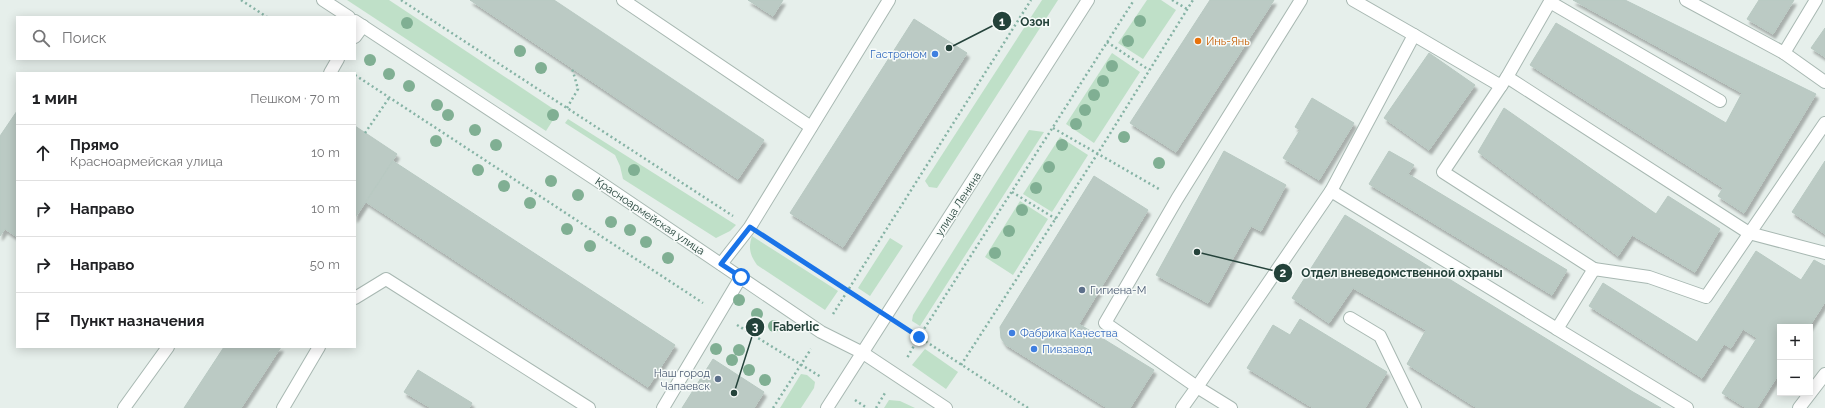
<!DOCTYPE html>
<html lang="ru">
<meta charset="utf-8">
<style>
body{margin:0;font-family:Raleway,sans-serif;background:#f2f2f2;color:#202124}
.controls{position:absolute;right:12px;bottom:12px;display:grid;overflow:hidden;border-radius:0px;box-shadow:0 2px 10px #0003}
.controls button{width:36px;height:36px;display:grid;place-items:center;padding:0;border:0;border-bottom:1px solid #e0e0e0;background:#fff;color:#202124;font:20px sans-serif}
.stop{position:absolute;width:12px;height:12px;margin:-9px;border:3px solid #1a73e8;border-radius:50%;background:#fff}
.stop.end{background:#1a73e8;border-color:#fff;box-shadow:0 1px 4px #0008}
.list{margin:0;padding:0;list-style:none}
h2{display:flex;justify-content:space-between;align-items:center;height:52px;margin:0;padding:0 16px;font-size:17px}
h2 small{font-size:13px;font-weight:400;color:#757577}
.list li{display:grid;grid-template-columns:26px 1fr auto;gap:12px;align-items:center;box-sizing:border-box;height:56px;padding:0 16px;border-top:1px solid #e0e0e0}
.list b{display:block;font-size:15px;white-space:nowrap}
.list p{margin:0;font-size:13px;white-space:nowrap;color:#757577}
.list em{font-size:13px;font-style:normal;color:#757577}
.icon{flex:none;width:22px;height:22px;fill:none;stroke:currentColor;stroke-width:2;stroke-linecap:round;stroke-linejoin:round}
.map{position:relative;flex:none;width:1825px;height:408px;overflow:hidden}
.search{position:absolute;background:#fff;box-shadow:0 2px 10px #0003;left:16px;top:16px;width:340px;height:44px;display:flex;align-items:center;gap:10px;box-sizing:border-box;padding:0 14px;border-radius:0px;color:#757577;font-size:15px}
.panel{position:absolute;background:#fff;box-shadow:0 2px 10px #0003;left:16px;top:72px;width:340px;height:276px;border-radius:0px}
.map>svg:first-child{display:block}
.green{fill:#bfe0c8}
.building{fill:#bbcac4;stroke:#b8c9c2;filter:url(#shadow)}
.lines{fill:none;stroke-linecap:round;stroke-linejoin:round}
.minor-casing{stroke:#a8b8b2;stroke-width:14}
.path{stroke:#86b3a5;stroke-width:2.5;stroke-dasharray:2 3;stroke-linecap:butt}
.minor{stroke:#fff;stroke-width:12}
.tree{fill:#80af93}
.route{stroke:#1a73e8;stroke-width:5}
.food-dot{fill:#e8710a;stroke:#f7fbf9;stroke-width:1.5}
.shop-dot{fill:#3f7fe0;stroke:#f7fbf9;stroke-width:1.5}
.service-dot{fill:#5c6f8a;stroke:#f7fbf9;stroke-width:1.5}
.labels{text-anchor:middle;stroke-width:3;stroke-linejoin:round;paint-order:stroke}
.food-label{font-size:11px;fill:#c56008;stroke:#f7fbf9;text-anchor:start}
.shop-label{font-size:11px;fill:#366cbe;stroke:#f7fbf9;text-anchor:start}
.street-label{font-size:11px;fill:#24423a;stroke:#f7fbf9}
.service-label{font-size:11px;fill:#4e5e75;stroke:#f7fbf9;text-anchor:start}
.leader{fill:none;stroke:#24423a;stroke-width:1.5}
.callout-dot{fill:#24423a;stroke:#f7fbf9;stroke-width:1.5}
.mark-label{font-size:12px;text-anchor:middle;font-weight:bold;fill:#fff}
.callout-label{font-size:12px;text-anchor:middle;font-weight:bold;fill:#24423a;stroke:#f7fbf9;stroke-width:3;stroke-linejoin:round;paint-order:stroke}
</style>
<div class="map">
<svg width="1825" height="408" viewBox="0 0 1825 408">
<defs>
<filter id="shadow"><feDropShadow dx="2.5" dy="4.5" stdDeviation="1" flood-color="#0004"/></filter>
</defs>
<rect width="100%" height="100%" fill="#e6efeb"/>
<g class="green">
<polygon points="347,0 389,0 558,112 546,131"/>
<polygon points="1042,0 1058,0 937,188 929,187 925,181"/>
<polygon points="1147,0 1161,0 1176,10 1143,59 1118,43"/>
<polygon points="1112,53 1140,72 1094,143 1066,124"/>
<polygon points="568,119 736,225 730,231 716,238 623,179 620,166 615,155 565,123"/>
<polygon points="1029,130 1044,132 920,326 912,321 913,315"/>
<polygon points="1060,137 1088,155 1052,212 1023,194"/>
<polygon points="1020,201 1048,219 1013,275 985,257"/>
<path d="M752,236L838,291L825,310L757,265C750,255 748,248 752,236Z"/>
<polygon points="890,238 903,246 870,296 858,288"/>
<polygon points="925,349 958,372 946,389 912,365"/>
<polygon points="801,374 807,375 815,382 814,388 801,408 780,408"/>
<polygon points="889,400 900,401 915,408 884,408"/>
</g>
<g class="building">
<polygon points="470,0 554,0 764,140 738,179"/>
<polygon points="748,0 783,0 773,16"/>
<polygon points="1210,0 1274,0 1176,152 1130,123"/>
<polygon points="1573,0 1625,0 1816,94 1744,213 1718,196 1723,188 1530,65 1556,23 1726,123 1742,93"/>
<polygon points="1759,0 1794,0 1773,34 1747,19"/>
<polygon points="914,19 967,53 843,247 790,213"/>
<polygon points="1825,28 1825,57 1811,48"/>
<polygon points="1429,53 1475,85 1429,150 1384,118"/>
<polygon points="1312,98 1354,123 1319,180 1283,158 1300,130 1295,127"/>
<polygon points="1504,108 1656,214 1668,196 1720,229 1695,272 1632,235 1618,256 1478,152"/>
<polygon points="17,111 17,237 5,229 0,236 0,136"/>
<polygon points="355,126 397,154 355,218"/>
<polygon points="1224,151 1286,185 1261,231 1251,226 1208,303 1156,275"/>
<polygon points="1389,151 1414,165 1408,174 1567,270 1552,295 1369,184"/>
<polygon points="393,161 675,345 648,387 366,202"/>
<polygon points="1825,161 1825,234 1792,212"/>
<polygon points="1094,176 1148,210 1079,324 1154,370 1130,408 1107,408 1005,344 1001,338 1000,327"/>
<polygon points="1345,215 1633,392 1661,408 1477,408 1407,364 1426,330 1353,288 1329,323 1292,298"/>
<polygon points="1756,251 1801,280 1814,260 1825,266 1825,302 1809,327 1780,327 1780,372 1757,408 1746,408 1722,393 1757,338 1743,329 1731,348 1724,344 1702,378 1589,306 1603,283 1697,342"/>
<polygon points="1300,319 1387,372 1365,408 1313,408 1247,368 1273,325 1290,335"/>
<polygon points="224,347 281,347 241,408 184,408"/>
<polygon points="713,359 764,392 754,408 682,408"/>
<polygon points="418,370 472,403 469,408 431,408 404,392"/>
</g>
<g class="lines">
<defs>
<g id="minor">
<polyline points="323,0 349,17"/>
<polyline points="623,0 811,127"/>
<polyline points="1353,0 1414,35"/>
<polyline points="1551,0 1507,77 1443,172 1594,269"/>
<polyline points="1686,0 1784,53 1825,82"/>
<polyline points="1550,2 1720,101"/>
<polyline points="355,21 598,181 821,332 863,353 946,408"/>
<polyline points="355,37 363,26"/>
<polyline points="1784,53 1816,0"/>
<polyline points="330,73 338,59"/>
<polyline points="1507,77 1749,233 1825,253"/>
<polyline points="1501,86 1414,35 1331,191 1557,329"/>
<polyline points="721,264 750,227 889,0"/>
<polyline points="355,298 386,279 589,408"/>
<polyline points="1350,318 1380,336 1415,408"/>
<polyline points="124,408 168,347"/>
<polyline points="283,408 319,347"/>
<polyline points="663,408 741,277"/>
<polyline points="827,408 1088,0"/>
<polyline points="1182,408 1197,387 1105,323 1177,199 1301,0"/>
<polyline points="1231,408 1197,387 1331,191"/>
<polyline points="1687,408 1557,329 1594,269 1649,277 1706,297 1825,123"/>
<polyline points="1799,408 1825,374"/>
</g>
</defs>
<use href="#minor" class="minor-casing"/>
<g class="path">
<polyline points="241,0 267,17"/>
<polyline points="401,0 733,216"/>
<polyline points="1172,0 1187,9"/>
<polyline points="1107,42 1149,70"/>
<polyline points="355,75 703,303"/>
<polyline points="567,108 578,89 572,68"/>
<polyline points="1053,128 1159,189"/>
<polyline points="365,133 389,98"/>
<polyline points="1012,192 1056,219"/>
<polyline points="768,239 869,305"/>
<polyline points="833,314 1031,0"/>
<polyline points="737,325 821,377"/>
<polyline points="903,327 919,337 907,358"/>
<polyline points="961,365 1098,153 1193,0"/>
<polyline points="855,400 867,408"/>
<polyline points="773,408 811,349"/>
<polyline points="876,408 885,393"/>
<polyline points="1028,408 919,337 1134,0"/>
</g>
<use href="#minor" class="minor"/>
</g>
<g class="tree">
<circle cx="1140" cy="21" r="6"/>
<circle cx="407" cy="23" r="6"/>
<circle cx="1128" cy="41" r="6"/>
<circle cx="520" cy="51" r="6"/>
<circle cx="370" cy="60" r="6"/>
<circle cx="1112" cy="66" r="6"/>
<circle cx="541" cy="68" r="6"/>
<circle cx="389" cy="74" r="6"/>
<circle cx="1103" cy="81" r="6"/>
<circle cx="409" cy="86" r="6"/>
<circle cx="1094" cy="95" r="6"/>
<circle cx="437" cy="105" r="6"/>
<circle cx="1085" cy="110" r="6"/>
<circle cx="448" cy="115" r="6"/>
<circle cx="553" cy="115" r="6"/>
<circle cx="1076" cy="124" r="6"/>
<circle cx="475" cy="130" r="6"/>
<circle cx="1124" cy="137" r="6"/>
<circle cx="436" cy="141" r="6"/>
<circle cx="496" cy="145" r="6"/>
<circle cx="1062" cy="145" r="6"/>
<circle cx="1159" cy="163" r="6"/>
<circle cx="1049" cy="167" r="6"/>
<circle cx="478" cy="170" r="6"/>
<circle cx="634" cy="170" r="6"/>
<circle cx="551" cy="181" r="6"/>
<circle cx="504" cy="186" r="6"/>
<circle cx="1036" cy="188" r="6"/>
<circle cx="578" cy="195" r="6"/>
<circle cx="530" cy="203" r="6"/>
<circle cx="1022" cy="210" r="6"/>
<circle cx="611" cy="222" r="6"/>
<circle cx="567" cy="229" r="6"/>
<circle cx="630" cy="230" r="6"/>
<circle cx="1009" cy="231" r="6"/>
<circle cx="646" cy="242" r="6"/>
<circle cx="590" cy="246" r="6"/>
<circle cx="995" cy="253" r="6"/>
<circle cx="668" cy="258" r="6"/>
<circle cx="739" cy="300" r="6"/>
<circle cx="757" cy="314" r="6"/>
<circle cx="774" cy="326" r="6"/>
<circle cx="716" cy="349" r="6"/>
<circle cx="739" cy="350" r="6"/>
<circle cx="732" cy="360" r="6"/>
<circle cx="749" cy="370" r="6"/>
<circle cx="765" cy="380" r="6"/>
</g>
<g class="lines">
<polyline class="route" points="741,277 721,264 750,227 919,337"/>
</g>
<circle class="food-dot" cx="1198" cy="41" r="4"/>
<g class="shop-dot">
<circle cx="935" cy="54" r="4"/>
<circle cx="1012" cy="333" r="4"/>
<circle cx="1034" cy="349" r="4"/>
</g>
<g class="service-dot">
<circle cx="1082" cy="290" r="4"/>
<circle cx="718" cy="379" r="4"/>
</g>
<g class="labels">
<g class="food-label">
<text x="1206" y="45">Инь-Янь</text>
</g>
<g class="shop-label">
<text x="927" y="58" text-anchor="end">Гастроном</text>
<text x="1020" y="337">Фабрика Качества</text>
<text x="1042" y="353">Пивзавод</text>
</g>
<g class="street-label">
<text transform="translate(958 204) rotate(-57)" y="4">улица Ленина</text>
<text transform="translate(650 216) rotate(34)" y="4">Красноармейская улица</text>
</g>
<g class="service-label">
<text x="1090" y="294">Гигиена-М</text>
<text x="710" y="377" text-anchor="end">Наш город<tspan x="710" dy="13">Чапаевск</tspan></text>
</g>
</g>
<path class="leader" d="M949 48L1002 21M1197 252L1283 273M734 393L755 327"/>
<g class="callout-dot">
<circle cx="949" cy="48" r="4"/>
<circle cx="1197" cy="252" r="4"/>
<circle cx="734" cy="393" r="4"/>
<circle cx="1002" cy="21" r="10"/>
<circle cx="1283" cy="273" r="10"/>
<circle cx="755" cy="327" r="10"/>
</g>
<g class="mark-label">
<text x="1002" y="26">1</text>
<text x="1283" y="277">2</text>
<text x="755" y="331">3</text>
</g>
<g class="callout-label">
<text x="1035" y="26">Озон</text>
<text x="1402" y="277">Отдел вневедомственной охраны</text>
<text x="796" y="331">Faberlic</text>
</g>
</svg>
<div class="controls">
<button>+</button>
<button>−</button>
</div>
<div class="stop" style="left:741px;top:277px"></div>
<div class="stop end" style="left:919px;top:337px"></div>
<div class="search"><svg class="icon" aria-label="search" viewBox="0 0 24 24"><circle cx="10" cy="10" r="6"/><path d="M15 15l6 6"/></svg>Поиск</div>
<section class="panel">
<h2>1 мин<small>Пешком · 70 m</small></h2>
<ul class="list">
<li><svg class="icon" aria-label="ahead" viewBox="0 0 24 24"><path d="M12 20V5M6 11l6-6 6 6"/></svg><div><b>Прямо</b><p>Красноармейская улица</p></div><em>10 m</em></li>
<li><svg class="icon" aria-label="right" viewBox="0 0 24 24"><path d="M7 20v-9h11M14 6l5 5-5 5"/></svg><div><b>Направо</b></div><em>10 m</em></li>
<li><svg class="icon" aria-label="right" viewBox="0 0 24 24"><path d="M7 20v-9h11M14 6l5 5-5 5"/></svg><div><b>Направо</b></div><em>50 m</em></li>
<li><svg class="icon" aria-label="arrive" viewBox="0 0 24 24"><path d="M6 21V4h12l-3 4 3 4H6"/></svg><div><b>Пункт назначения</b></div></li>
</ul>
</section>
</div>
